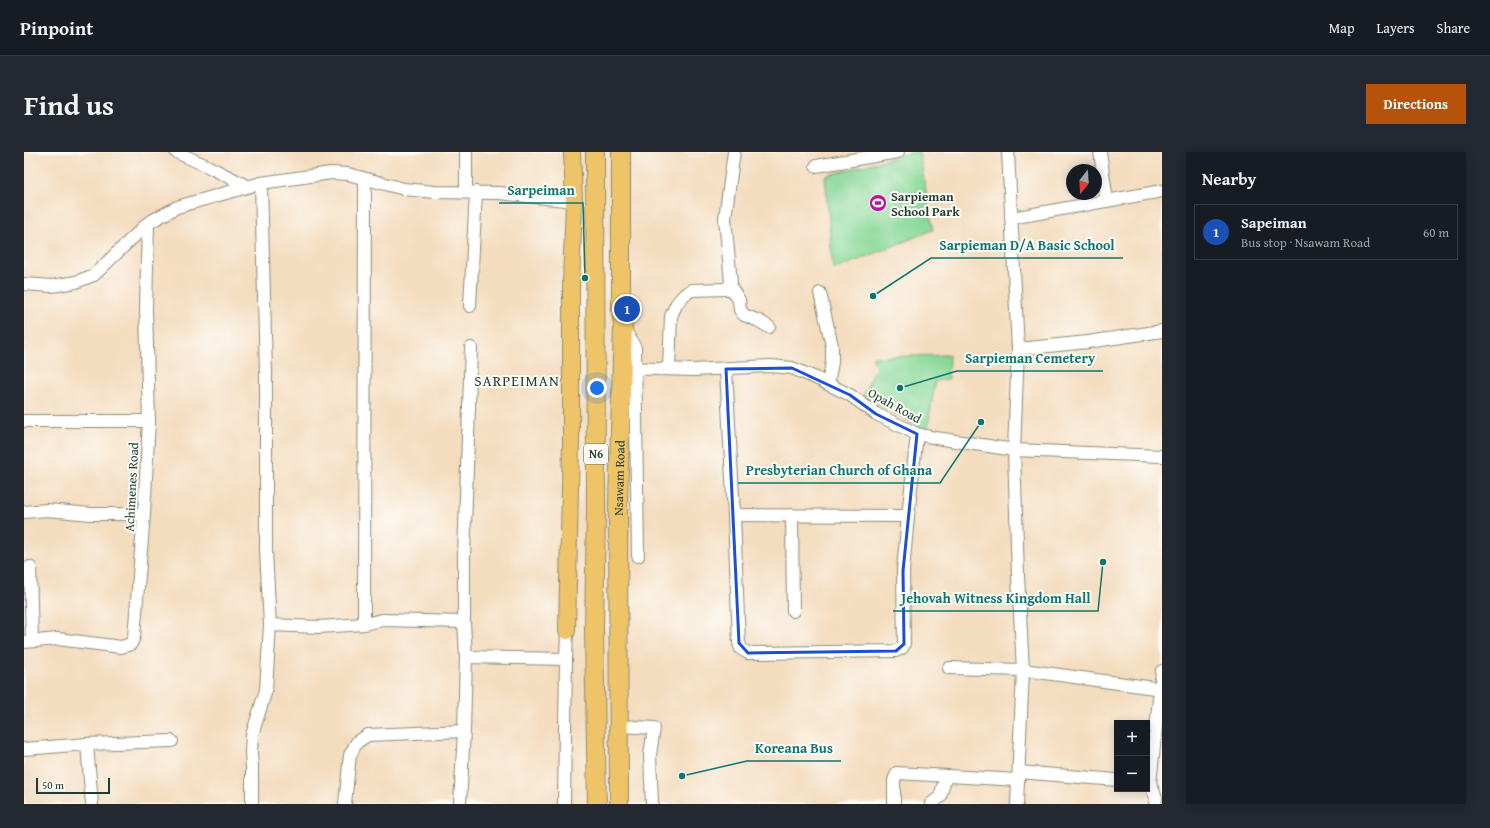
<!DOCTYPE html>
<meta charset="utf-8">
<style>
body{margin:0;font-family:"Gentium Book Plus",serif;background:#242831;color:#f1f3f6}
.controls{position:absolute;right:12px;bottom:12px;display:grid;overflow:hidden;border-radius:0px;box-shadow:0 2px 10px #0003}
.controls button{width:36px;height:36px;display:grid;place-items:center;padding:0;border:0;border-bottom:1px solid #363941;background:#171b24;color:#f1f3f6;font:20px sans-serif}
.compass{position:absolute;left:1042px;top:12px;width:36px;height:36px;border-radius:50%;background:#171b24;box-shadow:0 2px 10px #0003;rotate:197deg}
.scale{position:absolute;left:12px;bottom:10px;width:74px;box-sizing:border-box;padding-left:4px;border:2px solid #1f3d34;border-top:0;font-size:11px;line-height:14px;white-space:nowrap;color:#1f3d34;-webkit-text-stroke:3px #fdfcf7;paint-order:stroke}
.you{position:absolute;left:573px;top:236px;width:14px;height:14px;margin:-10px;border:3px solid #fff;border-radius:50%;background:#1a73e8;box-shadow:0 0 0 6px #1a73e833}
.badge{display:grid;place-items:center;width:26px;height:26px;border-radius:50%;background:#b45309;color:#fff;font-size:13px;font-weight:700}
.pin{position:absolute;translate:-50% -50%;border:2px solid #fff;box-shadow:0 1px 4px #0006}
.list{margin:0;padding:0;list-style:none}
h2{display:flex;justify-content:space-between;align-items:center;height:52px;margin:0;padding:0 16px;font-size:17px}
h2 small{font-size:13px;font-weight:400;color:#9ea1a6}
.list li{display:grid;grid-template-columns:26px 1fr auto;gap:12px;align-items:center;box-sizing:border-box;height:56px;margin:0 8px 8px;padding:0 8px;border:1px solid #363941;border-radius:0px}
.list b{display:block;font-size:15px;white-space:nowrap}
.list p{margin:0;font-size:13px;white-space:nowrap;color:#9ea1a6}
.list em{font-size:13px;font-style:normal;color:#9ea1a6}
.map{position:relative;flex:none;width:1138px;height:652px;overflow:hidden;border-radius:0px}
header{display:flex;align-items:center;gap:24px;box-sizing:border-box;height:56px;padding:0 20px;background:#171b24;border-bottom:1px solid #363941}
header strong{font-size:19px}
nav{display:flex;gap:22px;margin-inline-start:auto;font-size:14px}
.intro{display:flex;align-items:center;justify-content:space-between;box-sizing:border-box;height:96px;padding:0 24px}
h1{margin:0;font-size:28px}
.button{padding:10px 18px;border-radius:0px;background:#b45309;color:#fff;font-size:14px;font-weight:700}
main{display:flex;gap:24px;padding:0 24px}
aside{flex:1;background:#171b24;border-radius:0px;box-shadow:0 2px 10px #0003}
.map>svg:first-child{display:block}
.green{fill:#88d898;stroke:#548a66}
.lines{fill:none;stroke-linecap:round;stroke-linejoin:round}
.minor-casing{stroke:#8a8c79;stroke-width:14}
.major-casing{stroke:#8a8c79;stroke-width:18}
.highway-casing{stroke:#8a8c79;stroke-width:20}
.minor{stroke:#fff;stroke-width:12}
.major{stroke:#efc469;stroke-width:16}
.highway{stroke:#efc469;stroke-width:18}
.marked{fill:none;stroke:#1d4ed8;stroke-width:3;stroke-linejoin:round}
.labels{text-anchor:middle;stroke-width:4;stroke-linejoin:round;paint-order:stroke}
.shield{fill:#fdfcf7;stroke:#62766e;stroke-width:1}
.shield-label{font-size:12px;font-weight:bold;fill:#1f3d34}
.poi-label{font-size:13px;font-weight:bold;fill:#1f3d34;stroke:#fdfcf7;text-anchor:start}
.street-label{font-size:13px;fill:#1f3d34;stroke:#fdfcf7}
.quarter-label{font-size:15px;letter-spacing:1px;fill:#1f3d34;stroke:#fdfcf7}
.leader{fill:none;stroke:#0f766e;stroke-width:1.5}
.callout-dot{fill:#0f766e;stroke:#fdfcf7;stroke-width:1.5}
.callout-label{font-size:14px;text-anchor:middle;font-weight:bold;fill:#0f766e;stroke:#fdfcf7;stroke-width:4;stroke-linejoin:round;paint-order:stroke}
</style>
<header>
<strong>Pinpoint</strong>
<nav><a>Map</a><a>Layers</a><a>Share</a></nav>
</header>
<div class="intro"><h1>Find us</h1><a class="button">Directions</a></div>
<main>
<div class="map">
<svg width="1138" height="652" viewBox="0 0 1138 652">
<rect width="100%" height="100%" fill="#fdfcf7"/>
<filter id="ink" filterUnits="userSpaceOnUse"><feTurbulence type="fractalNoise" baseFrequency=".025" numOctaves="2"/><feDisplacementMap in="SourceGraphic" scale="8" xChannelSelector="R" yChannelSelector="G"/><feConvolveMatrix kernelMatrix="1 2 1 2 8 2 1 2 1" color-interpolation-filters="sRGB"/></filter>
<filter id="wash" filterUnits="userSpaceOnUse"><feTurbulence type="fractalNoise" baseFrequency=".012" numOctaves="4" result="noise"/><feDisplacementMap in="SourceGraphic" scale="16" xChannelSelector="R" yChannelSelector="G"/><feGaussianBlur stdDeviation="0.9" result="paint"/><feColorMatrix in="noise" values="0 0 0 0 0 0 0 0 0 0 0 0 0 0 0 0 0 1.4 0 .05"/><feComposite in="paint" operator="in"/></filter>
<g filter="url(#wash)">
<rect width="100%" height="100%" fill="#f4dcbe"/>
<g class="green">
<polygon points="890,0 895,0 909,78 809,118 801,24"/>
<polygon points="925,203 924,228 911,229 903,281 839,243 852,215 848,205"/>
</g>
</g>
<g filter="url(#ink)">
<g class="lines">
<defs>
<g id="minor">
<polyline points="152,0 185,15 223,34"/>
<polyline points="442,0 442,40"/>
<polyline points="984,0 994,197 990,298 994,424 999,518 993,652"/>
<polyline points="1076,0 1083,49"/>
<polyline points="792,14 874,0"/>
<polyline points="987,66 1138,39"/>
<polyline points="0,132 28,134 52,130 70,123 124,71 153,55 237,31 307,21 324,22 380,37 411,40 475,41 550,49"/>
<polyline points="706,134 715,148 716,158 720,163 735,169 745,175"/>
<polyline points="796,141 808,194 808,210 804,232"/>
<polyline points="446,154 452,40"/>
<polyline points="600,176 611,196 614,404"/>
<polyline points="994,197 1064,190 1138,179"/>
<polyline points="597,216 670,218 747,214 768,216 794,227 826,243 852,262 893,282 912,286 990,298 1138,304"/>
<polyline points="645,217 647,164 653,151 660,143 668,138 703,137 707,130 701,66 710,0"/>
<polyline points="702,217 710,363 715,491 717,497 724,501 872,499 878,496 880,492 879,419 884,364"/>
<polyline points="0,269 125,269"/>
<polyline points="0,360 23,358 67,362 120,362"/>
<polyline points="710,363 884,364 893,282"/>
<polyline points="768,363 769,459"/>
<polyline points="6,415 8,489"/>
<polyline points="340,472 341,27"/>
<polyline points="246,473 295,475 340,472 358,468 440,470"/>
<polyline points="0,490 34,487 97,495 107,492 110,485 120,362 125,269 122,158 124,71"/>
<polyline points="442,505 542,507 540,652"/>
<polyline points="542,507 543,479"/>
<polyline points="925,516 999,518 1138,537"/>
<polyline points="594,574 630,576 626,603 628,652"/>
<polyline points="63,592 68,652"/>
<polyline points="0,597 63,592 148,589"/>
<polyline points="995,620 1093,628"/>
<polyline points="228,652 228,616 227,600 228,583 242,538 246,473 242,399 242,221 237,31"/>
<polyline points="321,652 326,603 333,590 344,583 440,579"/>
<polyline points="436,652 440,579 442,505 440,470 440,404 447,196"/>
<polyline points="870,652 870,628 873,621 994,628"/>
<polyline points="907,652 916,645 922,624"/>
<polyline points="1131,652 1132,646 1126,631 1138,519"/>
</g>
<polyline id="major" points="543,479 547,290 547,132 550,49 548,0"/>
<g id="highway">
<polyline points="571,0 572,359 570,477 573,652"/>
<path id="s1" d="M595,652L594,350L599,173L597,157V0"/>
</g>
</defs>
<use href="#minor" class="minor-casing"/>
<use href="#major" class="major-casing"/>
<use href="#highway" class="highway-casing"/>
<use href="#minor" class="minor"/>
<use href="#major" class="major"/>
<use href="#highway" class="highway"/>
</g>
</g>
<path class="marked" d="M768,216L826,243L852,262L893,282L879,419L880,492L872,499L724,501L715,491L702,217Z"/>
<defs>
<symbol id="stadium-disc" viewBox="-11 -11 22 22"><circle r="9.5" fill="#b5179e" stroke="#fdfcf7"/><path d="M0-5a6.5 5 0 1 0 0 10a6.5 5 0 1 0 0-10ZM-3.5-1.8h7v3.6h-7Z" fill="#fff"/></symbol>
</defs>
<g fill-rule="evenodd">
<use href="#stadium-disc" x="844" y="41" width="20" height="20"/>
</g>
<g class="labels">
<rect class="shield" x="560" y="292" width="24" height="20" rx="3"/>
<g class="shield-label">
<text x="572" y="306">N6</text>
</g>
<g class="poi-label">
<text x="867" y="49">Sarpieman<tspan x="867" dy="15">School Park</tspan></text>
</g>
<g class="street-label">
<text transform="translate(871 253) rotate(29)" y="5">Opah Road</text>
<text dy="5" stroke="none"><textPath href="#s1" startOffset="326">Nsawam Road</textPath></text>
<text transform="translate(107 335) rotate(-87)" y="5">Achimenes Road</text>
</g>
<g class="quarter-label">
<text x="493" y="234">SARPEIMAN</text>
</g>
</g>
<path class="leader" d="M561 126L559 51H475M849 144L907 106H1099M876 236L933 219H1079M957 270L916 331H714M1079 410L1074 459H869M658 624L723 609H817"/>
<g class="callout-dot">
<circle cx="561" cy="126" r="4"/>
<circle cx="849" cy="144" r="4"/>
<circle cx="876" cy="236" r="4"/>
<circle cx="957" cy="270" r="4"/>
<circle cx="1079" cy="410" r="4"/>
<circle cx="658" cy="624" r="4"/>
</g>
<g class="callout-label">
<text x="517" y="43">Sarpeiman</text>
<text x="1003" y="98">Sarpieman D/A Basic School</text>
<text x="1006" y="211">Sarpieman Cemetery</text>
<text x="815" y="323">Presbyterian Church of Ghana</text>
<text x="972" y="451">Jehovah Witness Kingdom Hall</text>
<text x="770" y="601">Koreana Bus</text>
</g>
</svg>
<div class="controls">
<button>+</button>
<button>−</button>
</div>
<svg class="compass" viewBox="-18 -18 36 36"><path d="M0-13l5 13h-10z" fill="#e53935"/><path d="M0 13l5-13h-10z" fill="#9ea1a6"/></svg>
<div class="scale">50 m</div>
<div class="you"></div>
<div class="pin badge" style="left:603px;top:157px;background:#1a4fb4">1</div>
</div>
<aside>
<h2>Nearby<small></small></h2>
<ul class="list">
<li><span class="badge" style="background:#1a4fb4">1</span><div><b>Sapeiman</b><p>Bus stop · Nsawam Road</p></div><em>60 m</em></li>
</ul>
</aside>
</main>
